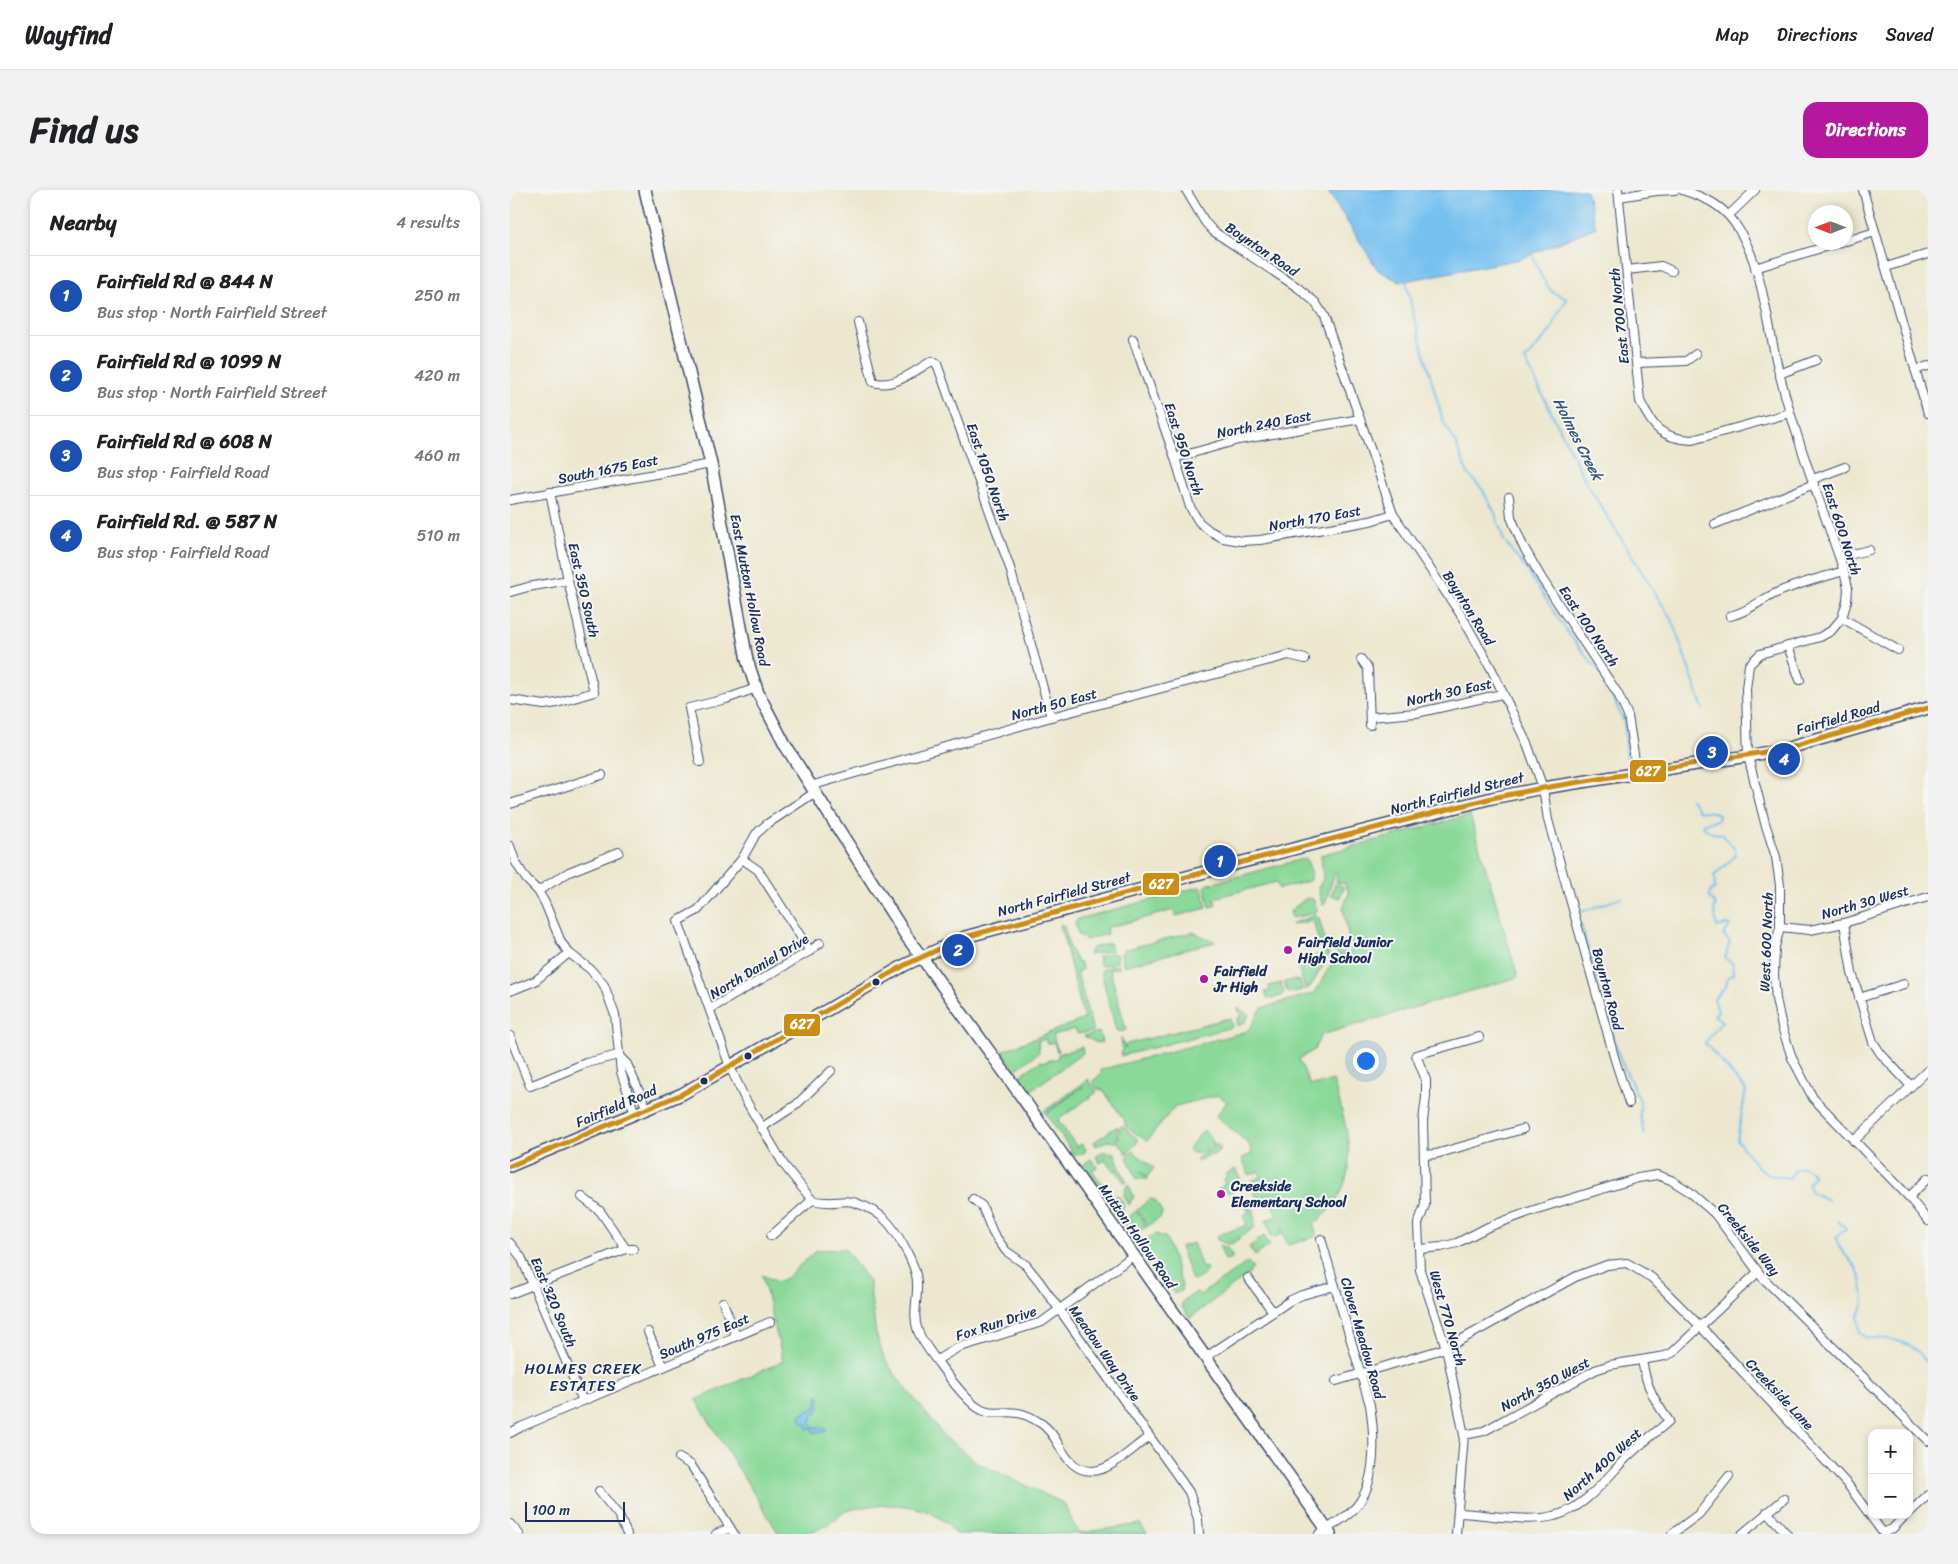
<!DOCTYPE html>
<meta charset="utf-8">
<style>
body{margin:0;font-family:Sriracha,sans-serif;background:#f2f2f2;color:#202124}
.controls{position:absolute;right:15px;bottom:15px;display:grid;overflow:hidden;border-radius:10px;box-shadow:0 2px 8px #0003}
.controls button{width:45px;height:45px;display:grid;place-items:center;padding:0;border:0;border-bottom:1px solid #e0e0e0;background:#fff;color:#202124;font:25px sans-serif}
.compass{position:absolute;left:1298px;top:15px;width:45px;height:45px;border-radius:50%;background:#fff;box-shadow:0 2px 8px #0003;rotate:270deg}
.scale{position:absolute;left:15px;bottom:12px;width:100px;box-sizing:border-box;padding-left:5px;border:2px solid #1b2f5e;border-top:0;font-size:14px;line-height:18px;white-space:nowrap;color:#1b2f5e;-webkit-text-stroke:4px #f6f6f2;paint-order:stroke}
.you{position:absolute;left:855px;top:870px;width:18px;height:18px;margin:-12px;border:4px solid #fff;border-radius:50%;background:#1a73e8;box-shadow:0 0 0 8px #1a73e833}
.badge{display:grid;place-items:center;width:32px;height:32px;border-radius:50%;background:#b5179e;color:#fff;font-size:16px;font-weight:700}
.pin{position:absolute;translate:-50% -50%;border:2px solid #fff;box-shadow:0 1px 5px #0006}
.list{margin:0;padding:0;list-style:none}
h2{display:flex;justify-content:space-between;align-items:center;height:65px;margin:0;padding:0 20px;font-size:21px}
h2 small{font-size:16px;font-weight:400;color:#757577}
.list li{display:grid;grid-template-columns:32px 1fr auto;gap:15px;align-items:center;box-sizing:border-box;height:80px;padding:0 20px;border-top:1px solid #e0e0e0}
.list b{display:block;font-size:19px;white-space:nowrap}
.list p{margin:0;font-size:16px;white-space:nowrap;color:#757577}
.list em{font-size:16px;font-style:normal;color:#757577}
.map{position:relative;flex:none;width:1418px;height:1344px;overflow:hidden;border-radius:15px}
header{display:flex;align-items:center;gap:30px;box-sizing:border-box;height:70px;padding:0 25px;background:#fff;border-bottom:1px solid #e0e0e0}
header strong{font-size:24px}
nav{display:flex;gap:28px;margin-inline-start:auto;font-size:18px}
.intro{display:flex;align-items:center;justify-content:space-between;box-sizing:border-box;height:120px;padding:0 30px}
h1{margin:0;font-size:35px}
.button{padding:12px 22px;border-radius:15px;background:#b5179e;color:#fff;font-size:18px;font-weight:700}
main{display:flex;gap:30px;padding:0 30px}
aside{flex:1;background:#fff;border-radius:15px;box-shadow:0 2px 8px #0003}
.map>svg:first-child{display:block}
.green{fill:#8ad999;stroke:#52847c}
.water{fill:#77c1f0;stroke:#4978a7}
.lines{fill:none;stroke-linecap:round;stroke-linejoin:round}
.stream{stroke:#77c1f0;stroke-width:2}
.street-casing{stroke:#3a4b6f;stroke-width:10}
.secondary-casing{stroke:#3a4b6f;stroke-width:14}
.street{stroke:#fff;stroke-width:8}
.secondary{stroke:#fff;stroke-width:11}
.bus-1-casing{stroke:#f6f6f2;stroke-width:9}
.bus-1{stroke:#cb8e13;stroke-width:5}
.poi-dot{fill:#b5179e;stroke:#f6f6f2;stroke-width:2}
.bus-dot{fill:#1b2f5e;stroke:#f6f6f2;stroke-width:2}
.labels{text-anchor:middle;stroke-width:4;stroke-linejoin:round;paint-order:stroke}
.street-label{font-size:14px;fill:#1b2f5e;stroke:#f6f6f2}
.poi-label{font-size:14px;font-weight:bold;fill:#1b2f5e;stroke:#f6f6f2;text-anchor:start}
.water-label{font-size:15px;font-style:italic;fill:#325482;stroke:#f6f6f2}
.neighbourhood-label{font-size:15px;letter-spacing:1px;fill:#1b2f5e;stroke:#f6f6f2}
.line-badge{stroke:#f6f6f2;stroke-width:2}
.badge-label{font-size:14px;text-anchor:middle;font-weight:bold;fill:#fff}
</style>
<header>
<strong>Wayfind</strong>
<nav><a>Map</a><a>Directions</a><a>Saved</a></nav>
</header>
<div class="intro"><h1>Find us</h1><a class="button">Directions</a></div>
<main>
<aside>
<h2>Nearby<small>4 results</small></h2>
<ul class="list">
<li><span class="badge" style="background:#1a4fb4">1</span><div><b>Fairfield Rd @ 844 N</b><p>Bus stop · North Fairfield Street</p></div><em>250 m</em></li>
<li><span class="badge" style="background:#1a4fb4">2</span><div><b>Fairfield Rd @ 1099 N</b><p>Bus stop · North Fairfield Street</p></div><em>420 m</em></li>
<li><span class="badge" style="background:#1a4fb4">3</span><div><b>Fairfield Rd @ 608 N</b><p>Bus stop · Fairfield Road</p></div><em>460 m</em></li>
<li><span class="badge" style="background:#1a4fb4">4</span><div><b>Fairfield Rd. @ 587 N</b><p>Bus stop · Fairfield Road</p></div><em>510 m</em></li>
</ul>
</aside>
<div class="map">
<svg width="1418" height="1344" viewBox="0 0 1418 1344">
<rect width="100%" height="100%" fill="#f6f6f2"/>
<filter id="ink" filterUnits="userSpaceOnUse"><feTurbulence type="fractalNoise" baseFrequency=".02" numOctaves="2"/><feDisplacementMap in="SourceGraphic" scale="10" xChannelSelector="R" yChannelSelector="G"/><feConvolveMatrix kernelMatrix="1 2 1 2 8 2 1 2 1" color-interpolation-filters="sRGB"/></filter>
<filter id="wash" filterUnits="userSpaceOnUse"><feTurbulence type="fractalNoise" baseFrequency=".0096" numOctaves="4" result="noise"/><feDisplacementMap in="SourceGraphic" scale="20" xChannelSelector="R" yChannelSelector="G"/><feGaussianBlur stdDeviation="1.12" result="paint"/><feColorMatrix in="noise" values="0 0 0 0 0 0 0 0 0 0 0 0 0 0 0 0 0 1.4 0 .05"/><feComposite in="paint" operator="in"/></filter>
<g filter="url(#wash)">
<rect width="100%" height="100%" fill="#ece7ce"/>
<g class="green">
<path d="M960,625L1008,787L811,845L804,860L789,869L800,895L823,891C840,945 855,995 803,1035L807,1046L778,1055L770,1037L773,1044L762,1048L756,1030L767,1026L758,1005L747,1009L741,991L751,987L749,981L739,985L732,968L742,964L739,954L706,926L717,912L709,905L665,916L637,951L615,936V931L593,900L587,899L582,892L592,883L590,881L593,879L735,842C744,837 745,825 752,818L804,803L825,768L834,773L841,761L833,718L839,703L835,694L826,692L827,682H825L815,714L812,715L808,698L813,689L811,665Z"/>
<polygon points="796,668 802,684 799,691 769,699 766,692 704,708 706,715 700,717 695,697 696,695"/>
<polygon points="825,694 834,697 830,708 821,705"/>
<polygon points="689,697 692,698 697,718 666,726 664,720 596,738 597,744 576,750 568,745 565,733 568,729"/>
<polygon points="801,708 804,710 807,720 805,723 782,728 780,721 795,709"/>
<polygon points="804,726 809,728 819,765 801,796 795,800 787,771 812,764 803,730 781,735 782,733"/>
<polygon points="550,734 554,736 559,757 568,773 571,773 572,779 567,782 583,841 568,844 564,839 543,845 548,862 546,860 544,852 537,854 535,849 528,851 529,862 505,880 492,861 574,829"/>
<polygon points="683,742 705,752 614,776 611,764 613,760"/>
<polygon points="599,753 601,759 600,761 579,765 582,758"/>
<polygon points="835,754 836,765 828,766 826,756"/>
<polygon points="603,763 607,765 607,772 591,776 589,774 588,767"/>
<polygon points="607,775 610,777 600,780 616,840 609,842 606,840 591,782 593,779"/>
<polygon points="783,790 790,791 792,800 780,803 777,801 774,792"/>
<polygon points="771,793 774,802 771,806 758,809 755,802 760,801 759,796"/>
<polygon points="728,818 739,825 735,832 727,836 727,828 730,827"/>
<polygon points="720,828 722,837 611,866 612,858 611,847 615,858 617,854"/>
<polygon points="589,842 592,852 587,853 574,846"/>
<polygon points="572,857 573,863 520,901 509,886 531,871 533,872 548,868 548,864"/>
<polygon points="579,889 579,892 587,902 548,930 567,957 572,954 576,959 575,962 565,966 536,924 574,896 535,923 534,921"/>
<polygon points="612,936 629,950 618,963 616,963 613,957 608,953 610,937"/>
<polygon points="606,937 608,937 606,952 597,951 586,956 584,952"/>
<polygon points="694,940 704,953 691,963 683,963 678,959"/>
<polygon points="707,954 711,959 702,966 701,964 687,972 687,968"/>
<polygon points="623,961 644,978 637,987 630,981 638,989 627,989 617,967"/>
<polygon points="592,962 605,963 610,978 617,992 614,992 606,980 604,981 595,970 590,973 586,967"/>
<polygon points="581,969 587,977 582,980 602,1007 608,1006 613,1013 613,1019 607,1023 574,978 573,975"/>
<polygon points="725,979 734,996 717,1003 714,999 708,999 715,994 713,990 717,987 715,985"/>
<polygon points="618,994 624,1006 619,1015 614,1005 616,997"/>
<polygon points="640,1009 645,1010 652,1022 651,1027 638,1036 627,1020"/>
<polygon points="736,1017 744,1020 745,1037 720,1055 707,1050 706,1046 737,1035 733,1025 739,1023"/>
<polygon points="626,1021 637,1037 622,1044 612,1032"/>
<polygon points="646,1044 656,1048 672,1095 671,1101 664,1104 630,1056 632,1051"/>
<polygon points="754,1046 760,1055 745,1066 739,1057"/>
<path d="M683,1053L692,1078L696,1077C698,1085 690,1087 684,1091L682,1090L670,1057Z"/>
<polygon points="709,1055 717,1058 722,1065 722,1068 715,1070"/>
<path d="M335,1059L359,1092L366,1144L374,1168L386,1186L435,1247L468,1273L553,1313C561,1324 560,1332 570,1343L630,1334L637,1344H445C425,1310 369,1311 336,1321C329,1324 324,1332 317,1335C301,1344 287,1344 269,1344L186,1210L273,1171L252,1085L267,1092L276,1088L307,1060Z"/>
<polygon points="738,1072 743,1079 739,1081 740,1083 680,1128 671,1116 674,1110 687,1102 690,1105"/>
</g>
<g class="water">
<polygon points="817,0 1076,0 1086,37 1010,69 890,92 868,80"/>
<polygon points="307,1205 310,1206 309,1219 306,1224 303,1223 302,1230 300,1232 304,1237 316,1239 316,1242 303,1242 302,1237 297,1239 297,1235 291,1232 290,1225 305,1218 307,1214"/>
</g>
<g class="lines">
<g class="stream">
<polyline points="1021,62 1031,86 1042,102 1057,109 1044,131 1042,139 1015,170 1077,294 1162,430 1193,519"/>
<polyline points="896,91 904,127 933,231 946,253 958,284 972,299 985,323 994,351 1018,382 1058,443 1090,483"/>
<polyline points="1099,498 1114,532 1117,571"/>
<polyline points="1115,580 1115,578"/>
<path d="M1180,609L1189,621L1202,622L1209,625L1208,630L1194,633L1193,637L1202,643L1212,644L1224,658L1226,665L1204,686L1205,698L1200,702L1199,707L1206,715L1204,719C1206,725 1205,731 1207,737L1219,734L1220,736L1213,745L1220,752L1215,768L1223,774V784L1218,787L1216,796L1204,809L1208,821L1204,825L1212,831L1195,853L1236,900L1227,950L1247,976L1259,985L1280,988L1285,979L1293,977L1302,982L1304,986L1298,994L1301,1002L1318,1010"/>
<polyline points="1068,723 1111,708"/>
<polyline points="1071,734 1088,795"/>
<polyline points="1097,826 1110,869 1130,911 1130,925 1134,944"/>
<path d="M1328,1031L1336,1038L1326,1047L1329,1057L1347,1079L1351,1090L1354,1106L1353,1116L1348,1127L1350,1143L1357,1148C1377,1148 1404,1150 1414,1170L1418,1172"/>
</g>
</g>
</g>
<g filter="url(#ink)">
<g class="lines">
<defs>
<g id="street">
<polyline points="676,0 695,32 703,41 787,97 805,112 814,126 883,324 951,425 981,478 1018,556 1033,598 1038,630 1105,870 1119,913"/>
<path d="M1108,0L1130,211C1143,238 1151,248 1182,250L1280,223"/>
<path d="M1172,0C1197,8 1215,16 1229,40C1255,83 1257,138 1270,186C1287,252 1312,317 1334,381L1338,398L1337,411L1332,428L1321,441L1310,447L1250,464L1239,475L1236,499L1238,566L1255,633L1266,667L1270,695V737L1265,757L1264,785L1266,809L1272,837L1282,868L1303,908L1399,1007L1418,1031"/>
<polyline points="1353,0 1418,223"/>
<polyline points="1109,7 1146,1 1165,0"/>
<polyline points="1219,25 1245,0"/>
<polyline points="1336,51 1365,42"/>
<polyline points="1376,77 1418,64"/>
<polyline points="1245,78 1331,52"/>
<polyline points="1117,80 1151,76 1162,81"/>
<path d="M348,132L363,192C384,199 404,181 422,171L427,174L500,378L541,527"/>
<polyline points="623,149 665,268 680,317 689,332 700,341 713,348 731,351 750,350 860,331 883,324"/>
<polyline points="1127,173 1176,171 1186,164"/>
<polyline points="1405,180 1418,176"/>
<polyline points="1269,184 1306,170"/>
<polyline points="665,268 728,250 850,229"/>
<polyline points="1303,289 1335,277"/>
<polyline points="999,307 1001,327 1012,354 1032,389 1108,504 1118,526 1127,584"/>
<polyline points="0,310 201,274"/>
<polyline points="1205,334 1304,294"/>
<polyline points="1330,367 1359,360"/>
<polyline points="0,402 18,397 58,390"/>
<path d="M1220,426C1240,421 1247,412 1264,404C1287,393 1311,388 1334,381"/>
<polyline points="1332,428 1388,460"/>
<polyline points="1278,456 1290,490"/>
<polyline points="851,469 858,479 860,535"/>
<polyline points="0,510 34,515 47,513 84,502 58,390 40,302"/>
<polyline points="860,527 906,523 992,504"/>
<polyline points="190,572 179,518 216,509 246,498"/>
<polyline points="300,596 541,527 779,465 795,469"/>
<path d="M304,603L257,634L246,644L232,669L188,720L168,731L220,877L235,909L274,975L302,1010C306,1011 312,1012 316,1012C327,1013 336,1009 346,1013C375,1022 385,1039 398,1064C402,1072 407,1083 407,1093C408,1109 402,1125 408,1141C413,1155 448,1200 460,1211C477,1229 488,1220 508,1223C516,1224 526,1230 532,1234C545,1243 549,1259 559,1270C586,1300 617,1261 639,1247"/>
<polyline points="0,614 92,585"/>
<polyline points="0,656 5,671 16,689 28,701 35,713 51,752 59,763 80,779 94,795 105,825 111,882 125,924"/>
<polyline points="232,669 248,680 300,761"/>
<polyline points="28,701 59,682 109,662"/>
<polyline points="1334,733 1342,783 1363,852 1371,864 1401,896"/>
<polyline points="1270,737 1300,740 1334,733 1418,707"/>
<polyline points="0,801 25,791 59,763"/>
<polyline points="1349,808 1394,794"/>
<polyline points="200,819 300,761 310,753"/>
<polyline points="0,846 20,896 76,873 108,865"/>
<polyline points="108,865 117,874 137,919"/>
<polyline points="251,938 286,915 321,881"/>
<polyline points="1344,951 1418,880"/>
<polyline points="914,965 926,964 1013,939"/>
<polyline points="72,1007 90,1021 116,1059"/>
<polyline points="1399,1007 1418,988"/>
<polyline points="463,1009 472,1016 483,1043 496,1061 516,1075 529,1091 679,1302 688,1329 689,1344"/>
<polyline points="261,1046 302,1010"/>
<polyline points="0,1053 11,1067 73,1211"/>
<polyline points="910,1059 931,1057 947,1053 978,1037 1027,1019 1128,988 1147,985 1161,990 1180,1002 1205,1024 1252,1087 1418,1251"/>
<polyline points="738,1088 763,1122"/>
<polyline points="0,1104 116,1059 123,1059"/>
<polyline points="213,1112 226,1146"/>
<polyline points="138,1142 153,1177"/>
<polyline points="696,1167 781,1110 792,1105 825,1096"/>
<polyline points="427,1170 447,1158 532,1132 624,1065"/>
<polyline points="826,1191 936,1158 1067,1086 1097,1075 1117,1073 1142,1088 1191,1137 1338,1295 1373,1343 1382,1339 1396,1325"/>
<polyline points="0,1243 11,1237 260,1132"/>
<polyline points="954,1245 974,1241 1085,1180 1100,1175 1155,1166 1162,1163 1248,1082"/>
<polyline points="169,1268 181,1275 224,1344"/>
<polyline points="89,1301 109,1326 117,1344"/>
<polyline points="1257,1322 1277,1344"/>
<path d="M949,1323C978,1324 1016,1333 1044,1326C1075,1319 1096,1288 1118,1266C1131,1254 1145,1243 1159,1231C1144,1210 1136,1196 1132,1170"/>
<polyline points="1399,1323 1418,1305"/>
<polyline points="0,1334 9,1344"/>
<polyline points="206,1344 220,1338"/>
<path d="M809,1344C820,1337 832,1330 841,1322C868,1298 865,1248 860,1215L811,1049"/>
<polyline points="946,1344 954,1245 936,1158 910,1080 908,1034 915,1015 913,931 916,907 916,890 906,865 969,847"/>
<polyline points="1162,1344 1189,1324 1219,1286"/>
<polyline points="1232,1344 1274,1309"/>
</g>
<g id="secondary">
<polyline points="135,0 201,274 237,470 248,503 275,555 397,747 497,886 820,1344"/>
<polyline points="0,976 172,904 395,775 455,747 717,676 982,608 1033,598 1238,566 1279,558 1418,518"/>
</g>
</defs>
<use href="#street" class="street-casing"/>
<use href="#secondary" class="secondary-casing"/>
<use href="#street" class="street"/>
<use href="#secondary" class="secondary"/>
<defs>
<polyline id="bus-1" points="0,976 172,904 395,775 455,747 717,676 982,608 1033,598 1279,558 1418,518"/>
</defs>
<use href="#bus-1" class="bus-1-casing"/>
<use href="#bus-1" class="bus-1"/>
</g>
</g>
<g class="poi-dot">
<circle cx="778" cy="760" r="5"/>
<circle cx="694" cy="789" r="5"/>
<circle cx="711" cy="1004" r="5"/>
</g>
<g class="bus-dot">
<circle cx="366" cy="792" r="4.5"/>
<circle cx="238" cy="866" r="4.5"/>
<circle cx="194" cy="891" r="4.5"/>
</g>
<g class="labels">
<g class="street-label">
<text transform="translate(752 59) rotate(34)" y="5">Boynton Road</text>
<text transform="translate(1109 126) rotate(-96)" y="5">East 700 North</text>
<text transform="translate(754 234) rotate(-11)" y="5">North 240 East</text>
<text transform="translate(674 259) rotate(72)" y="5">East 950 North</text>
<text transform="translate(98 279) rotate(-11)" y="5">South 1675 East</text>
<text transform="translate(478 282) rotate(71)" y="5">East 1050 North</text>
<text transform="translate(805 328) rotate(-10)" y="5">North 170 East</text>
<text transform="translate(1332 339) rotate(72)" y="5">East 600 North</text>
<text transform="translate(74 400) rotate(77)" y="5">East 350 South</text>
<text transform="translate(240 400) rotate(79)" y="5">East Mutton Hollow Road</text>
<text transform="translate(959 418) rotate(58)" y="5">Boynton Road</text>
<text transform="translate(1079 436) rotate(56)" y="5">East 100 North</text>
<text transform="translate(939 502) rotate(-12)" y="5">North 30 East</text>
<text transform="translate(544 514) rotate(-15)" y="5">North 50 East</text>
<text transform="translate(1328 528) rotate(-16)" y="5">Fairfield Road</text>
<text transform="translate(947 603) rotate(-14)" y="5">North Fairfield Street</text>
<text transform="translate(554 704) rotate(-15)" y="5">North Fairfield Street</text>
<text transform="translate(1355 712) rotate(-16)" y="5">North 30 West</text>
<text transform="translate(1256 752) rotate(-88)" y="5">West 600 North</text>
<text transform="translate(249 776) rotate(-31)" y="5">North Daniel Drive</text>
<text transform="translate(1098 799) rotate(75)" y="5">Boynton Road</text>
<text transform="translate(106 916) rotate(-23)" y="5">Fairfield Road</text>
<text transform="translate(628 1046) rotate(55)" y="5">Mutton Hollow Road</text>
<text transform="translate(1239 1049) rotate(51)" y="5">Creekside Way</text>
<text transform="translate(44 1112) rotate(67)" y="5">East 320 South</text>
<text transform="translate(938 1128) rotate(74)" y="5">West 770 North</text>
<text transform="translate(486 1133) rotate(-18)" y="5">Fox Run Drive</text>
<text transform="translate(194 1146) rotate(-23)" y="5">South 975 East</text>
<text transform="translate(853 1148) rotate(74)" y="5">Clover Meadow Road</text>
<text transform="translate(595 1163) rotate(55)" y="5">Meadow Way Drive</text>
<text transform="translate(1035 1194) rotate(-28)" y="5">North 350 West</text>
<text transform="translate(1270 1204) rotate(47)" y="5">Creekside Lane</text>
<text transform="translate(1092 1274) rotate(-42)" y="5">North 400 West</text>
</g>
<g class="poi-label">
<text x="788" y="757">Fairfield Junior<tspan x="788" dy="16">High School</tspan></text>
<text x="704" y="786">Fairfield<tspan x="704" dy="16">Jr High</tspan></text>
<text x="721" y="1001">Creekside<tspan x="721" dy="16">Elementary School</tspan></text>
</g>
<g class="water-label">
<text transform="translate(1068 249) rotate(63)" y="5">Holmes Creek</text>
</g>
<g class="neighbourhood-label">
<text x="73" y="1184">HOLMES CREEK<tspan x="73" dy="17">ESTATES</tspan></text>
</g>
</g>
<g class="line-badge">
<rect x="1119" y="569" width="38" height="24" rx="5" fill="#cb8e13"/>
<rect x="632" y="682" width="38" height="24" rx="5" fill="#cb8e13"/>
<rect x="273" y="823" width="38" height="24" rx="5" fill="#cb8e13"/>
</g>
<g class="badge-label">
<text x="1138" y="586">627</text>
<text x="651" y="699">627</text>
<text x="292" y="839">627</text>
</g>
</svg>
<div class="controls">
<button>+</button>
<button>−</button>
</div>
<svg class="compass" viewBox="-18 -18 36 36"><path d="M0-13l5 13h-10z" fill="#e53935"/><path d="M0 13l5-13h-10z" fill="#757577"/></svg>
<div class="scale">100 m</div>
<div class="you"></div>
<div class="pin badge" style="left:710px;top:671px;background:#1a4fb4">1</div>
<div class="pin badge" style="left:448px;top:760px;background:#1a4fb4">2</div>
<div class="pin badge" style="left:1202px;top:562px;background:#1a4fb4">3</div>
<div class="pin badge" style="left:1274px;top:569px;background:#1a4fb4">4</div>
</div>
</main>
